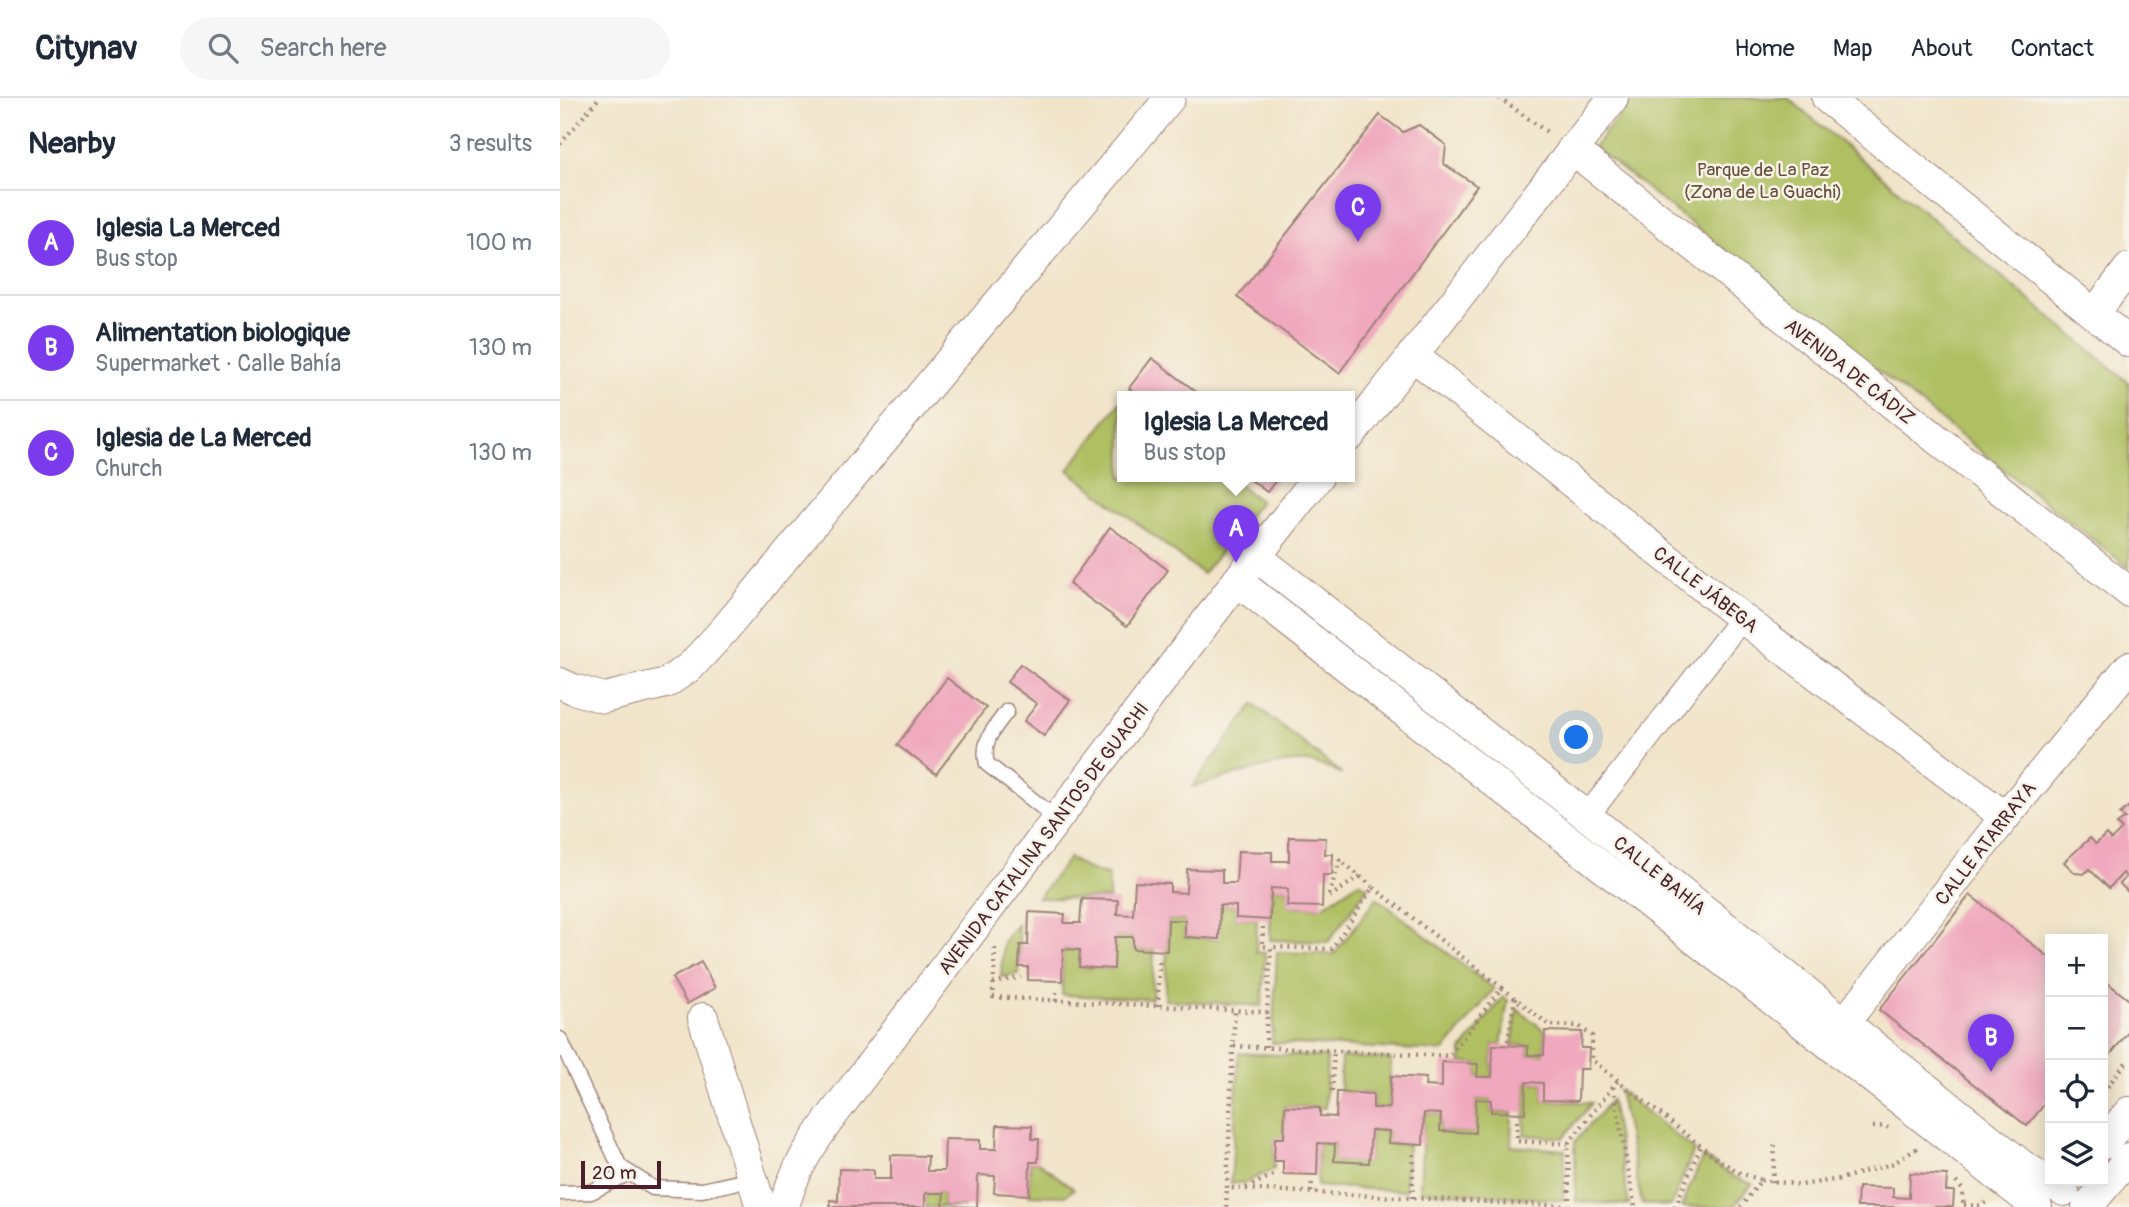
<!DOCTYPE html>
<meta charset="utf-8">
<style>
body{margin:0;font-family:Pangolin,sans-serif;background:#f6f6f7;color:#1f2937}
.controls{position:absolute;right:21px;bottom:21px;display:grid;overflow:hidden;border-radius:0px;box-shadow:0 4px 18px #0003}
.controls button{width:63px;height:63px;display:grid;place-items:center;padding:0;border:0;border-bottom:2px solid #e0e1e3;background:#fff;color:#1f2937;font:35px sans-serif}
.scale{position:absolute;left:21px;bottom:18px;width:80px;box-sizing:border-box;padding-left:7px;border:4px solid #4a1f2b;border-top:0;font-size:19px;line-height:24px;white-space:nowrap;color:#4a1f2b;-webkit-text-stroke:5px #f7f3e8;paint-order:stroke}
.you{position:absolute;left:1017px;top:640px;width:24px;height:24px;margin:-18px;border:5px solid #fff;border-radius:50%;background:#1a73e8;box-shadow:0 0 0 10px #1a73e833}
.badge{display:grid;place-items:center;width:46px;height:46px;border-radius:50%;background:#7c3aed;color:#fff;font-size:23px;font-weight:700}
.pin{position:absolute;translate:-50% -58px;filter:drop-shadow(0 2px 4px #0008)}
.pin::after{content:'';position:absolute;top:37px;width:24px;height:21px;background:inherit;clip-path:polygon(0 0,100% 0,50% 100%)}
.popup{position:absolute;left:557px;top:293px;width:238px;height:91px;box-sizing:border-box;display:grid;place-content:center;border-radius:0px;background:#fff;filter:drop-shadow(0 2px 5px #0005);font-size:23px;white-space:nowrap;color:#747a83}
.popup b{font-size:26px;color:#1f2937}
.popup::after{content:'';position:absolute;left:50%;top:100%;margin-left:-14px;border:14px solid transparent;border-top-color:#fff}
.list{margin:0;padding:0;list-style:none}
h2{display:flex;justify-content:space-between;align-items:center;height:91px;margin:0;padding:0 28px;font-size:30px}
h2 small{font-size:23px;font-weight:400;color:#747a83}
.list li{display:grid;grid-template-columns:46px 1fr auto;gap:21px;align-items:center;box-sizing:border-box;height:105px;padding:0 28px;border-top:2px solid #e0e1e3}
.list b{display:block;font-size:26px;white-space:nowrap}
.list p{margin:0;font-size:23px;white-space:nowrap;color:#747a83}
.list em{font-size:23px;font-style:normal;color:#747a83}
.icon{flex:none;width:38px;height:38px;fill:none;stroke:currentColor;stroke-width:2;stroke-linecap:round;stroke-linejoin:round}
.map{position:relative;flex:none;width:1569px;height:1109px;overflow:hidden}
header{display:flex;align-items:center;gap:42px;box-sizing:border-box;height:98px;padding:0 35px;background:#fff;border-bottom:2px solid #e0e1e3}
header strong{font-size:33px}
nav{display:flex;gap:38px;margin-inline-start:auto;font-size:24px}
.search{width:490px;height:63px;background:#f6f6f7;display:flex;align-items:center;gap:18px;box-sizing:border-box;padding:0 24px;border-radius:38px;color:#747a83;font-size:26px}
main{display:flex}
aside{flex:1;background:#fff}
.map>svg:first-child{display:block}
.green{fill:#afbf62;stroke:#7c6f46;stroke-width:2}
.building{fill:#f0a8be}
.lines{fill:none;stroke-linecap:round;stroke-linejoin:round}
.service-casing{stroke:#9e827a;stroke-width:17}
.pedestrian-casing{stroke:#9e827a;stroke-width:25}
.minor-casing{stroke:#9e827a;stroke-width:32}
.path{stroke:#9e827a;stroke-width:4.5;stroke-dasharray:2 5;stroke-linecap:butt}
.service{stroke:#fff;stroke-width:14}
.pedestrian{stroke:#fff;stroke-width:23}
.minor{stroke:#fff;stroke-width:30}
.labels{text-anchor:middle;stroke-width:5;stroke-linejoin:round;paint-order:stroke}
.park-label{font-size:19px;fill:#684f3c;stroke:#f7f3e8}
.street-label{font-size:19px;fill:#4a1f2b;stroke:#f7f3e8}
</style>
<header>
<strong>Citynav</strong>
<div class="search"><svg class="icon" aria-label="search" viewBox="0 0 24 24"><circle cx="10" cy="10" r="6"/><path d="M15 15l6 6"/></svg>Search here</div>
<nav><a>Home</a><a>Map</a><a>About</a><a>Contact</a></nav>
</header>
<main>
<aside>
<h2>Nearby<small>3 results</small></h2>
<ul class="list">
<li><span class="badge">A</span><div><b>Iglesia La Merced</b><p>Bus stop</p></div><em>100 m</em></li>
<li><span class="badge">B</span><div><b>Alimentation biologique</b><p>Supermarket · Calle Bahía</p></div><em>130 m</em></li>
<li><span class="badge">C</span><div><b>Iglesia de La Merced</b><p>Church</p></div><em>130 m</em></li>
</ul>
</aside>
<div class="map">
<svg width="1569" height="1109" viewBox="0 0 1569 1109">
<rect width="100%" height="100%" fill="#f7f3e8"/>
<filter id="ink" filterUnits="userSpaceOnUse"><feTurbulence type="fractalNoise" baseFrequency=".0143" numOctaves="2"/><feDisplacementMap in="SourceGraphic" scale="14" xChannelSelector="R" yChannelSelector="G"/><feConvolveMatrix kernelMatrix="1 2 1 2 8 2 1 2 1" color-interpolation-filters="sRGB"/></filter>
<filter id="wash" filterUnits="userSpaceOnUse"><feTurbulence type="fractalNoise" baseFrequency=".00686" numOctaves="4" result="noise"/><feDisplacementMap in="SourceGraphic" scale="28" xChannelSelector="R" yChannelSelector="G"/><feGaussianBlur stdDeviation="1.57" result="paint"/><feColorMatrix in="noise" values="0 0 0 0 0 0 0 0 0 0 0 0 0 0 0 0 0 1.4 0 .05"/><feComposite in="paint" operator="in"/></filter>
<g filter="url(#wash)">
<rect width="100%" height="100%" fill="#f1e4c9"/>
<g class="green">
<polygon points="1073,0 1228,0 1569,285 1569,470 1034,49"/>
<polygon points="562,302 562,379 669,379 700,403 643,476 508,372"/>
<path d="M694,606L782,676C769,670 758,665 745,664C717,662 661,682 632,689Z"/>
<polygon points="509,760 528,771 549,778 549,801 478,800"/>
<polygon points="799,784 808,789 768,844 710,842 711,790 728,791 728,808 762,809"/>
<polygon points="817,800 934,891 884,953 712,945 717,854 774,856"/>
<polygon points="660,807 676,808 676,820 697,821 696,854 705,855 702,908 605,902 608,822 625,822 625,839 658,841"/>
<polygon points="457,826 460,847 458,876 441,879 443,844"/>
<polygon points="555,839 573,839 573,851 594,852 592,901 502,897 503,851 520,852 519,869 553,871"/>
<polygon points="943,899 948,902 941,947 933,947 932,979 917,979 917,966 901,965 902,952"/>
<polygon points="957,911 985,933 984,957 968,957 968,948 952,947"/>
<polygon points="679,955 767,959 765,1010 725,1008 724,1040 715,1041 714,1071 684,1085 671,1085"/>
<polygon points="781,959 831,961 829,1010 813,1010 813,996 780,994"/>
<polygon points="966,984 983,985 983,1002 1032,1005 1003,1040 964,1037"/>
<polygon points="1059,992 1134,1052 1111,1108 1082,1106"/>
<polygon points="916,1001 931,1002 931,1014 952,1015 951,1048 1005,1052 1003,1102 860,1093 864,1015 881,1016 880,1033 914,1035"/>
<polygon points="1051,1002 1069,1107 1016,1103 1015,1044"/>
<polygon points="811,1032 829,1033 829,1045 848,1046 845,1093 757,1088 758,1045 775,1046 775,1063 809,1064"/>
<polygon points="1143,1059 1174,1079 1192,1086 1173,1109 1121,1109"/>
<polygon points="470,1064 478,1064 514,1091 505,1098 469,1097"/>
<polygon points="365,1095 384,1095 383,1108 405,1109 365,1109"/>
</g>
<g id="blocks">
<g class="building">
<polygon points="820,17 843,34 859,27 886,47 884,66 917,88 779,275 677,199"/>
<polygon points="592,260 600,266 643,299 581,299 569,290"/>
<polygon points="687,379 718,379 707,394"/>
<polygon points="550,429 608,472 567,528 509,486"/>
<polygon points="460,566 510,602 484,638 464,623 477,606 447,584"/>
<polygon points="387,580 426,610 376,676 337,647"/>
<polygon points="1569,708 1569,795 1560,786 1566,779 1563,775 1549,790 1529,771 1524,776 1515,775 1504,764 1530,740 1536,746 1546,736 1551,742 1562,731 1557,726 1565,720 1560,716"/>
<polygon points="729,739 766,740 765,756 773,756 772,777 763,777 762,809 727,808 728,791 711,790 710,822 676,820 676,808 660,807 659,841 625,839 625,822 608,822 607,853 573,851 573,839 555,839 554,871 519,869 520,852 503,851 502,883 468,882 468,869 459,869 460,847 468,847 469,814 505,816 504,825 520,825 522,801 558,802 557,816 573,817 575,784 610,786 610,794 626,795 627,771 662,772 662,785 676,785 678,753 712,754 712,763 729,763"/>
<polygon points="1410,797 1490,860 1490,999 1467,1028 1319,912"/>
<polygon points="141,864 155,890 127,906 112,880"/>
<polygon points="1543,881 1569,902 1569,933 1543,966"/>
<polygon points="985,933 1022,934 1021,950 1029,950 1028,971 1019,971 1018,1003 983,1002 983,985 966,984 965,1015 931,1014 931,1002 916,1001 915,1035 880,1033 881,1016 864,1015 863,1047 828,1045 829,1033 811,1032 809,1065 774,1063 775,1046 758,1045 757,1077 723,1076 723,1063 714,1063 715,1040 724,1040 725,1008 760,1010 760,1018 776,1019 777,994 780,994 813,996 813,1010 829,1010 831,978 866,980 865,988 882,989 882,964 918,966 917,979 932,979 933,947 968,948 968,957 984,957"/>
<polygon points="437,1027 472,1028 472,1041 479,1041 478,1064 470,1064 469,1097 434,1095 435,1078 418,1077 417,1109 383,1108 384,1095 365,1095 365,1109 270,1109 270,1102 278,1103 279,1071 314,1072 314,1081 331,1081 331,1057 368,1058 367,1073 384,1073 385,1041 420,1042 420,1051 436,1051"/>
<polygon points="1350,1075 1387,1077 1386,1093 1394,1093 1393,1109 1297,1109 1298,1089 1333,1090 1333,1099 1349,1100"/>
</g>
</g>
</g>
<g filter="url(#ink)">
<use href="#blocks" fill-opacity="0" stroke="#9e827a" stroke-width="2"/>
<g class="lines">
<defs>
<g id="service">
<path d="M447,613C434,631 421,643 427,666L497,721"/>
<polyline points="0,941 60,1069 93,1090 142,1092 192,1081"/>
<polyline points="0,1095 31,1094 69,1075"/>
</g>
<polyline id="pedestrian" points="1027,718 1182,520"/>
<g id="minor">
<polyline points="1267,0 1569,244"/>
<polyline points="1012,51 1569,494"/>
<polyline points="1534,216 1569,170"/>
<polyline points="852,257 1182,520 1445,719"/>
<polyline points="790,338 1053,0"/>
<polyline points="697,459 1027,718 1462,1067 1504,1093"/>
<polyline points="677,483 1477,1109"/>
<polyline points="0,585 13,591 44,600 106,585 130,569 164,532 610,0"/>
<polyline points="143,920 201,1109"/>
<polyline points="1284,945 1285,924 1445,719 1569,569"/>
<polyline points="1543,1046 1569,1014"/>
<path d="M224,1109C234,1071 252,1045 275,1014L677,483L758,379"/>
<polyline points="1527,1109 1569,1060"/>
</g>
</defs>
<use href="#service" class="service-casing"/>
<use href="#pedestrian" class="pedestrian-casing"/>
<use href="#minor" class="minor-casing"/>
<g class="path">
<polyline points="939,0 990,36"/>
<polyline points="0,46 39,0"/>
<polyline points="800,778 768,800 780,762 813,789"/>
<polyline points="703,829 702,848 711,849"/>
<polyline points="435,850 433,899 707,914 711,849 772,851 813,789 942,890 889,958 673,948 675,913"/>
<polyline points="433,885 461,879"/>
<polyline points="942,890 989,927 1019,928 1032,938 1032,962 1157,1061 1180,1075 1201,1082 1181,1109"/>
<polyline points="496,903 496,889"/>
<polyline points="598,908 599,862"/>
<polyline points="948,943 955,900"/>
<polyline points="673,948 667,1090 1021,1109"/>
<polyline points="706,949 707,914"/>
<polyline points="1053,989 1075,1109"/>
<polyline points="772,993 774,952"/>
<polyline points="1543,994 1569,961"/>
<polyline points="957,1023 957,1043 1008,1046"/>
<polyline points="1313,1029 1325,1028 1328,1030"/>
<polyline points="1201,1082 1241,1087 1280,1081 1334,1065 1356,1051 1354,1050"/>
<polyline points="1213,1084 1215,1044"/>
<polyline points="1396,1084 1402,1091 1404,1109"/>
<polyline points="686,1090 717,1075"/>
<polyline points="751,1094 752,1083"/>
<polyline points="852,1100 854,1053"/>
<polyline points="1404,1107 1421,1108 1426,1104"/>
<polyline points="1009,1108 1008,1046 1058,982"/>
<polyline points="666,1109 667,1090"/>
<polyline points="1115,1109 1141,1048"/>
</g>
<use href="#service" class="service"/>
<use href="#pedestrian" class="pedestrian"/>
<use href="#minor" class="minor"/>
</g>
</g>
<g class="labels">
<g class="park-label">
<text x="1203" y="78">Parque de La Paz<tspan x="1203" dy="22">(Zona de La Guachi)</tspan></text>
</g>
<g class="street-label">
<text transform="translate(1290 273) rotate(38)" y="7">AVENIDA DE CÁDIZ</text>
<text transform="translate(1146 491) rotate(38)" y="7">CALLE JÁBEGA</text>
<text transform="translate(483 740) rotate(-53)" y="7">AVENIDA CATALINA SANTOS DE GUACHI</text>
<text transform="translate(1425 745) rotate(-52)" y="7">CALLE ATARRAYA</text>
<text transform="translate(1100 777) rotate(39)" y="7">CALLE BAHÍA</text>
</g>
</g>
</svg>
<div class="controls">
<button>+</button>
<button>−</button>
<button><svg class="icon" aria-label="locate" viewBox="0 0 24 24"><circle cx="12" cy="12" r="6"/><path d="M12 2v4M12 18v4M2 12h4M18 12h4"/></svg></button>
<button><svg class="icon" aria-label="layers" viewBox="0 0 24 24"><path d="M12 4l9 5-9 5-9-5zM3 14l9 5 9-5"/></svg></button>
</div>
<div class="scale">20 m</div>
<div class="you"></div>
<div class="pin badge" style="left:676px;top:465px">A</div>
<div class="popup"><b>Iglesia La Merced</b>Bus stop</div>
<div class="pin badge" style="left:1431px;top:974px">B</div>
<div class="pin badge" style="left:798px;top:144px">C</div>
</div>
</main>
